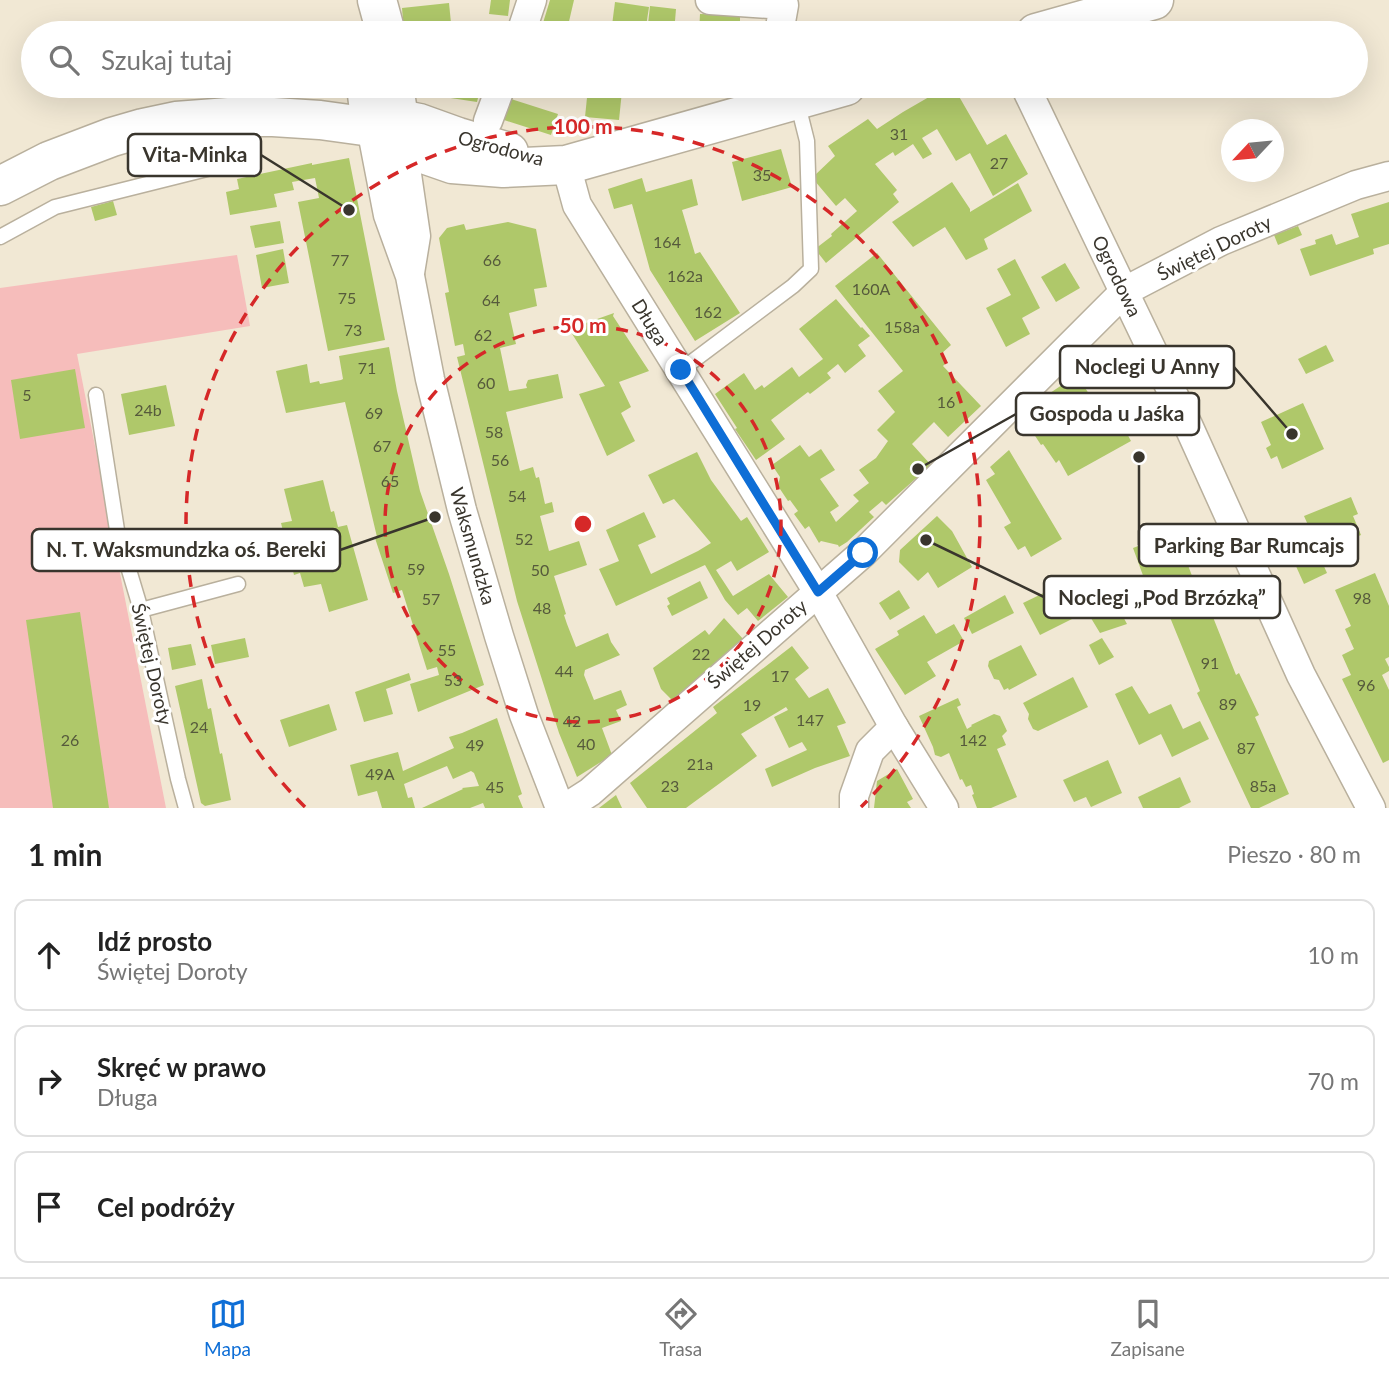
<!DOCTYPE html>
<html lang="pl">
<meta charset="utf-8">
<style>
body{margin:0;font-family:Lato,sans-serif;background:#f2f2f2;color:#222}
.compass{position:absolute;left:1221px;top:119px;width:63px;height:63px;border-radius:50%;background:#fff;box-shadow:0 7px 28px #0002;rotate:244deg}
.stop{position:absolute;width:21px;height:21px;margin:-16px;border:5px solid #0e6ed6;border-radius:50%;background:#fff}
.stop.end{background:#0e6ed6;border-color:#fff;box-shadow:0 2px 7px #0008}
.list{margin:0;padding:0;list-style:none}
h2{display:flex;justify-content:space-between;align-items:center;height:91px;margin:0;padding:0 28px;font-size:30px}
h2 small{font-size:23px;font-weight:400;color:#767676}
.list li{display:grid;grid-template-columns:46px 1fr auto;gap:21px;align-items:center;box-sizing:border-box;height:112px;margin:0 14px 14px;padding:0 14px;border:2px solid #e0e0e0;border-radius:14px}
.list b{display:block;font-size:26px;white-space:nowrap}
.list p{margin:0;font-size:23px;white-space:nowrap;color:#767676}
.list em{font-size:23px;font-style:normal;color:#767676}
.icon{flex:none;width:38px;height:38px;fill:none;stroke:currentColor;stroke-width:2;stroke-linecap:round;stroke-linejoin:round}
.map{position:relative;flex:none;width:1389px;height:808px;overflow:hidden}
.search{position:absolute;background:#fff;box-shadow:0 7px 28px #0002;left:21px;right:21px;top:21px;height:77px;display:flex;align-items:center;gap:18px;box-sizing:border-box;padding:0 24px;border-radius:38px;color:#767676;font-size:26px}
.sheet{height:469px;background:#fff}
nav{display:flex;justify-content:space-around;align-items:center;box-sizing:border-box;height:98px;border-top:2px solid #e0e0e0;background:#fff;font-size:19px;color:#767676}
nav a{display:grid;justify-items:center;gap:4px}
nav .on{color:#0e6ed6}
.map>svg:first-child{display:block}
.green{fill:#f6bdbb}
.building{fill:#afc86a}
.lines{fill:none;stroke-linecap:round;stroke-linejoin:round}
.lane-casing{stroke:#b9b09d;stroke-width:17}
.street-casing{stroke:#b9b09d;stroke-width:31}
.secondary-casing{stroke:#b9b09d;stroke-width:41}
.lane{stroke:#fff;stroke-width:14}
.street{stroke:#fff;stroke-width:28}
.secondary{stroke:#fff;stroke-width:38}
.route{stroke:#0e6ed6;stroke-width:9}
.ring{fill:none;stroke:#d62828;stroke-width:3.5;stroke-dasharray:12 9}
.labels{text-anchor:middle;stroke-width:6;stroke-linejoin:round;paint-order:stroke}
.number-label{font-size:16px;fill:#565a3c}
.street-label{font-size:19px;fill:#39352d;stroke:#fff}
.centre{fill:#d62828;stroke:#fff;stroke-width:3.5}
.ring-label{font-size:21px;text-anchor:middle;font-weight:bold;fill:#d62828;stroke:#fff;stroke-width:6;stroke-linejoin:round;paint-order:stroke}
.leader{fill:none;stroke:#39352d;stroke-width:2.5}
.callout-dot{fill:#39352d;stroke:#fff;stroke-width:2.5}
.callout{fill:#fff;stroke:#39352d;stroke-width:2.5}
.callout-label{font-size:21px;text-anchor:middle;font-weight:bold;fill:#39352d}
</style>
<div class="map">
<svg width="1389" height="808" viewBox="0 0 1389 808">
<rect width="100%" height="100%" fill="#f1e8d4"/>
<polygon class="green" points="237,255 250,326 77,354 166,808 0,808 0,288"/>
<g class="building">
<polygon points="491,0 510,0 508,16 489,14"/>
<polygon points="550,0 574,0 567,30 543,23"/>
<polygon points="615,2 649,7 645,33 611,33"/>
<polygon points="449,3 452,33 404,33 402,8"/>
<polygon points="650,6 676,9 674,33 647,33"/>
<polygon points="700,14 740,15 740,33 699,33"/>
<polygon points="410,86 481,86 477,102 411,92"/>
<polygon points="948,86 953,86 987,145 1006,134 1028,174 993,196 970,153 956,161 937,129 922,138 932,154 923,159 913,144 895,156 893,152 875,164 897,190 893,194 899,202 826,263 815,249 832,236 831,234 857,211 845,198 836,206 814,180 814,176 835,156 828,146 868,119 877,129 903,112"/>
<polygon points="588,88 622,91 619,120 585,117"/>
<polygon points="511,99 558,114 551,135 504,120"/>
<polygon points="781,149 792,187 742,201 732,162"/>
<polygon points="349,158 385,340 328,351 298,202 319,198 315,178 292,182 294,190 274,194 277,207 230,215 226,192 239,189 237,179 312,163 312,165"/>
<polygon points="642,178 646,192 692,179 698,205 682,210 695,254 700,252 740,313 695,341 650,270 632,204 614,209 608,189"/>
<polygon points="952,182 970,209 970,212 1018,183 1032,211 984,239 988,249 966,260 945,227 913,247 892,222"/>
<polygon points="113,201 117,215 95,221 91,207"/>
<polygon points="1389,202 1389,244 1373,249 1374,254 1310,276 1300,249 1316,244 1315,240 1332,234 1336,245 1359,237 1351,214"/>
<polygon points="280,221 284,243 255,248 250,226"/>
<polygon points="508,222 536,229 547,287 534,289 537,306 509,313 516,344 500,348 509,391 527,388 526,385 528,380 558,374 563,398 506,412 520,471 533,467 536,478 539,477 545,504 552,502 554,512 540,516 549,551 579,541 587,565 554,576 566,614 564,615 567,624 576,647 608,633 611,642 620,655 585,670 584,675 594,700 621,690 627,705 616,710 621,721 602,728 612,755 577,777 559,733 517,601 457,357 465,355 463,344 455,346 445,293 449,292 439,238 447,228 464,224 466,230"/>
<polygon points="1298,226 1302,235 1278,245 1274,235"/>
<polygon points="283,249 289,283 262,288 256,255"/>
<polygon points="877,253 951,345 941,354 947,362 943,366 981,406 948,437 934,422 912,444 931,465 886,505 882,501 869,512 874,517 847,542 839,547 838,545 821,541 819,543 809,526 805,529 794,514 798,511 790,500 788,501 778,486 780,477 772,465 800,445 809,457 821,449 835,470 820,479 839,506 830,512 836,522 859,501 853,495 869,483 859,470 876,458 888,441 877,430 895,412 878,391 903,371 835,286"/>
<polygon points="1015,259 1040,308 1022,318 1030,334 1006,347 986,308 1011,295 997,269"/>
<polygon points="1065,263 1080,288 1056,302 1041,277"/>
<polygon points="836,299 861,328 862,327 870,336 858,345 866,356 845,373 838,364 827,373 831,378 810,394 808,392 771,420 785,439 756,460 735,429 737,428 715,394 744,373 755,390 762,385 764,388 792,367 799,377 823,359 799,329"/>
<polygon points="614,313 613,316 649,371 619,382 631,407 621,413 635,441 607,456 579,394 605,386 569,329"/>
<polygon points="1326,345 1334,361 1306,374 1298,359"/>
<polygon points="389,347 397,391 420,491 449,574 484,685 418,712 410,684 439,675 437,667 427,670 402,590 393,593 375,538 377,537 345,402 286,413 276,371 307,364 310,383 319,381 320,384 341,380 343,379 339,356"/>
<polygon points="75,369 85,428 20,439 11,380"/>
<polygon points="1077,375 1101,413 1130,397 1140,418 1124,428 1131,441 1068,476 1059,460 1056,463 1043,444 1041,445 1028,425 1051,410 1054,412 1060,408 1050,393"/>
<polygon points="166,385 175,426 129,435 121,394"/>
<polygon points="1303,403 1324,449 1282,469 1277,456 1271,459 1266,448 1271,445 1261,422"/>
<polygon points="1009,450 1062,539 1031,557 1025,546 1018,550 1004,527 1011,523 986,480 995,474 990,467"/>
<polygon points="697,452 711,480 741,521 747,517 769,552 737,571 731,561 716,570 733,596 769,574 788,597 758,621 747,608 738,615 725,600 705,565 616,606 599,569 619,561 606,530 644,512 656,537 638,545 651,574 698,551 711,543 674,499 663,504 648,475"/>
<polygon points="323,480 331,512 334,511 338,527 347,525 368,600 329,612 321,584 304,587 300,573 294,575 281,523 292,521 284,489"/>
<polygon points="1351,497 1358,514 1353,516 1361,535 1320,552 1304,516"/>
<polygon points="937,516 952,531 972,567 938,588 928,572 918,581 899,562 900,550"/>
<polygon points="1183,529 1190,547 1182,549 1195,584 1199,582 1236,675 1239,673 1259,715 1255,717 1289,794 1259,808 1251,808 1197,693 1200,691 1167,610 1164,611 1151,579 1145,581 1133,548"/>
<polygon points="1318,553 1327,573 1304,584 1295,564"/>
<polygon points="1375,573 1389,606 1389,657 1385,659 1389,667 1389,671 1382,675 1389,690 1389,760 1383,763 1342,679 1351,675 1342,655 1354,649 1345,629 1351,626 1335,590"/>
<polygon points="700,581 708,598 672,616 667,606 670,604 667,598"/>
<polygon points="1058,586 1074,618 1040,635 1023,603"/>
<polygon points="1099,586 1105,596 1111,594 1127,624 1100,633 1077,595"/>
<polygon points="899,590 910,608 890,620 879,603"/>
<polygon points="1005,595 1014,613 972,634 964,618"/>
<polygon points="80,612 109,808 53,808 26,620"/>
<polygon points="924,615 936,634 954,624 964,641 927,662 936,676 905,695 875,649 899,635 897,631"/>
<polygon points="724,618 744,640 675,703 661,689 653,668 705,630 709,635"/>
<polygon points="245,638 249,657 215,664 211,645"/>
<polygon points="1102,638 1114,657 1099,665 1089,645"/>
<polygon points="191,644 196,665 172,670 168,648"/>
<polygon points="1021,645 1037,675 1009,690 1008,688 1004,690 999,680 994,679 988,666 989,661"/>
<polygon points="792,646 809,668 795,679 809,698 828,688 846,723 837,726 850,756 815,768 772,787 765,769 807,750 802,742 789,748 774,717 788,710 786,707 741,734 757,756 686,808 647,808 630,783 717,713 713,707"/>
<polygon points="409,673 411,680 386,689 393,714 364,722 355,692"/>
<polygon points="1073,677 1088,707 1038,731 1033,729 1028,719 1029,714 1023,703"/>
<polygon points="202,679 208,709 211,708 220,754 222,753 231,800 205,806 201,803 175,686"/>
<polygon points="1132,686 1149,714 1171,704 1183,729 1200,721 1209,739 1172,757 1161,734 1139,745 1115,694"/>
<polygon points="958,698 961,705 957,707 967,729 972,726 971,725 994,714 1000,716 1007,731 1002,736 1006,745 997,749 1017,797 991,808 977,808 972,795 974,794 971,785 966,787 962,779 960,780 949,753 941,757 935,755 933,747 919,716"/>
<polygon points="329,704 337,730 289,747 280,720"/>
<polygon points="497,718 522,794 518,796 523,808 485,808 483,803 470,808 422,808 463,789 462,788 479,786 474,773 471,771 453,779 447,766 404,784 408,798 412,797 415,808 382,808 377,791 358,796 350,765 398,752 403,771 454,748 449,737 462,733"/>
<polygon points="1108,760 1122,793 1091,807 1086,797 1074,802 1063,780"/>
<polygon points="897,769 913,799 907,802 911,808 874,808 877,781"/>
<polygon points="1180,777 1191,802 1179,808 1143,808 1138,797"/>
<polygon points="616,795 622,808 599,808"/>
</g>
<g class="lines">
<defs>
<g id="lane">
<polyline points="0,237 55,207 219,166 228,118"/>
<polyline points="681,370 793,286 811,269 807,141 797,101"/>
<polyline points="96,395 117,530 141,610 178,779 186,808"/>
<polyline points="141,610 238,584"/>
</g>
<g id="street">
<polyline points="710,0 784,5 779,33"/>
<polyline points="521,33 532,0"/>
<polyline points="1025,86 1188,425 1301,675 1371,808"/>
<polyline points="488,121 501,86"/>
<polyline points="371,127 388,215 410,276 430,379 462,510 499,636 524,715 560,808"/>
<polyline points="403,147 416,236 410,273"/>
<polyline points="566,165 577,205 818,592 894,727 944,808"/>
<polyline points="565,808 590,792 863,553 1125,291 1221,241 1356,185 1389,176"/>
<polyline points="854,808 854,796 870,751 894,727"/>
</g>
<g id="secondary">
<polyline points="377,0 386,33"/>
<polyline points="1036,33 1154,0"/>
<polyline points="366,86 371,127"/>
<polyline points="394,86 403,145"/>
<polyline points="371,127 399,119 419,123 458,137 509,152"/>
<polyline points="0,186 49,161 112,137 143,128 176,121 229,117 273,117 320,120 371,127 403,147 452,164 503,168 566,165 846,86"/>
</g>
</defs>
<use href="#lane" class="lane-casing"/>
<use href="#street" class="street-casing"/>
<use href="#secondary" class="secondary-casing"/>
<use href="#lane" class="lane"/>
<use href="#street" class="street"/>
<use href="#secondary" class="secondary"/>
</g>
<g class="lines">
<polyline class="route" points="681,370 818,592 863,553"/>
</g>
<g class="ring">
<circle cx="583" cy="524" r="198"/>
<path d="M305 807A397 397 0 1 1 861 807"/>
</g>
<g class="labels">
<g class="number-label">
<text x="899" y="140">31</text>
<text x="999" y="169">27</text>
<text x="762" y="181">35</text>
<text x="667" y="248">164</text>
<text x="340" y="266">77</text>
<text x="492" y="266">66</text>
<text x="685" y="282">162a</text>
<text x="871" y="295">160A</text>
<text x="347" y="304">75</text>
<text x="491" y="306">64</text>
<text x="708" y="318">162</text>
<text x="902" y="333">158a</text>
<text x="353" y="336">73</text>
<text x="483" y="341">62</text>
<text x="367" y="374">71</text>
<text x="486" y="389">60</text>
<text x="27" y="401">5</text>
<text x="946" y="408">16</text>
<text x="148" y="416">24b</text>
<text x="374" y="419">69</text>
<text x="494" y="438">58</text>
<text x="382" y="452">67</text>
<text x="500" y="466">56</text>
<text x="390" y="487">65</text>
<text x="517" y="502">54</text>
<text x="524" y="545">52</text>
<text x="416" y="575">59</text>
<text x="540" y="576">50</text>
<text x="1362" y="604">98</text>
<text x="431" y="605">57</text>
<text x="542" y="614">48</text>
<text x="447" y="656">55</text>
<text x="701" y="660">22</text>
<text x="1210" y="669">91</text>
<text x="564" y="677">44</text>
<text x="780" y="682">17</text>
<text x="453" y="686">53</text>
<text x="1366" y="691">96</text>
<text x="1228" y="710">89</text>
<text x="752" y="711">19</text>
<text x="810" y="726">147</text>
<text x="572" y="727">42</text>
<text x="199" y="733">24</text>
<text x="70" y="746">26</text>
<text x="973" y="746">142</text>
<text x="586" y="750">40</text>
<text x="475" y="751">49</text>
<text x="1246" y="754">87</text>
<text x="700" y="770">21a</text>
<text x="380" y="780">49A</text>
<text x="670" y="792">23</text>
<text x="1263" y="792">85a</text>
<text x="495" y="793">45</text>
</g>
<g class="street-label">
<text transform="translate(501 148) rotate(15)" y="7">Ogrodowa</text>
<text transform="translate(1214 248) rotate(-26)" y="7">Świętej Doroty</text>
<text transform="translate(1117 276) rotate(64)" y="7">Ogrodowa</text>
<text transform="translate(650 322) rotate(58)" y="7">Długa</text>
<text transform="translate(473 546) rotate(74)" y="7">Waksmundzka</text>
<text transform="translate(757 644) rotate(-41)" y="7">Świętej Doroty</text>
<text transform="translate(152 664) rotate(77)" y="7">Świętej Doroty</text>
</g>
</g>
<circle cx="583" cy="524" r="10" class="centre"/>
<g class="ring-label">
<text x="583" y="134">100 m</text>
<text x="583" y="333">50 m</text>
</g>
<path class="leader" d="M349 210L261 155M1292 434L1234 367M918 469L1016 414M1139 457L1139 545M435 517L340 550M926 540L1044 597"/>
<g class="callout-dot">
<circle cx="349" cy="210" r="7"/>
<circle cx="1292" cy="434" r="7"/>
<circle cx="918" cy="469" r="7"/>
<circle cx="1139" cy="457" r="7"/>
<circle cx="435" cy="517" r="7"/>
<circle cx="926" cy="540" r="7"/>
</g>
<g class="callout">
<rect x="128" y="134" width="133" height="42" rx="7"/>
<rect x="1060" y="346" width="174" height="42" rx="7"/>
<rect x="1016" y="393" width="183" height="42" rx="7"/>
<rect x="1139" y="524" width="219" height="42" rx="7"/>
<rect x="32" y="529" width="308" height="42" rx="7"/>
<rect x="1044" y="576" width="236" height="42" rx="7"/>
</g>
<g class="callout-label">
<text x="195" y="162">Vita-Minka</text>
<text x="1147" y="374">Noclegi U Anny</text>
<text x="1107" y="421">Gospoda u Jaśka</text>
<text x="1249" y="553">Parking Bar Rumcajs</text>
<text x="186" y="557">N. T. Waksmundzka oś. Bereki</text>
<text x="1162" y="605">Noclegi „Pod Brzózką”</text>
</g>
</svg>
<svg class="compass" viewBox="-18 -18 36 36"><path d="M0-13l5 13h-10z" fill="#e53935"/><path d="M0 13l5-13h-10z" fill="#767676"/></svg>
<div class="stop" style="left:863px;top:553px"></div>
<div class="stop end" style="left:681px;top:370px"></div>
<div class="search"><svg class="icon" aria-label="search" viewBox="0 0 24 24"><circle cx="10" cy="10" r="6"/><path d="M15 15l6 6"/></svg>Szukaj tutaj</div>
</div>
<section class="sheet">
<h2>1 min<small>Pieszo · 80 m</small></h2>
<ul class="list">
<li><svg class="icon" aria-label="ahead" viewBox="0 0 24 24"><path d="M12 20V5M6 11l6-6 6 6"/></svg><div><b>Idź prosto</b><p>Świętej Doroty</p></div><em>10 m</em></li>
<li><svg class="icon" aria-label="right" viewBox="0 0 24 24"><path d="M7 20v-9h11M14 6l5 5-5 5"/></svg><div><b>Skręć w prawo</b><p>Długa</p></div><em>70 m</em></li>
<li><svg class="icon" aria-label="arrive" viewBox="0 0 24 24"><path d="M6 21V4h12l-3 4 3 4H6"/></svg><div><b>Cel podróży</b></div></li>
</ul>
</section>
<nav>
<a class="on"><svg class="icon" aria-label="map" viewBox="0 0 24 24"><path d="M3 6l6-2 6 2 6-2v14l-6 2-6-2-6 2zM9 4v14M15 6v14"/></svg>Mapa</a>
<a><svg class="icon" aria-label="directions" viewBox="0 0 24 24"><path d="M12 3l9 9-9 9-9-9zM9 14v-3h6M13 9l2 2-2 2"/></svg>Trasa</a>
<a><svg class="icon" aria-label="saved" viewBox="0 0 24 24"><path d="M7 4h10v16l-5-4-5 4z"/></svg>Zapisane</a>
</nav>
